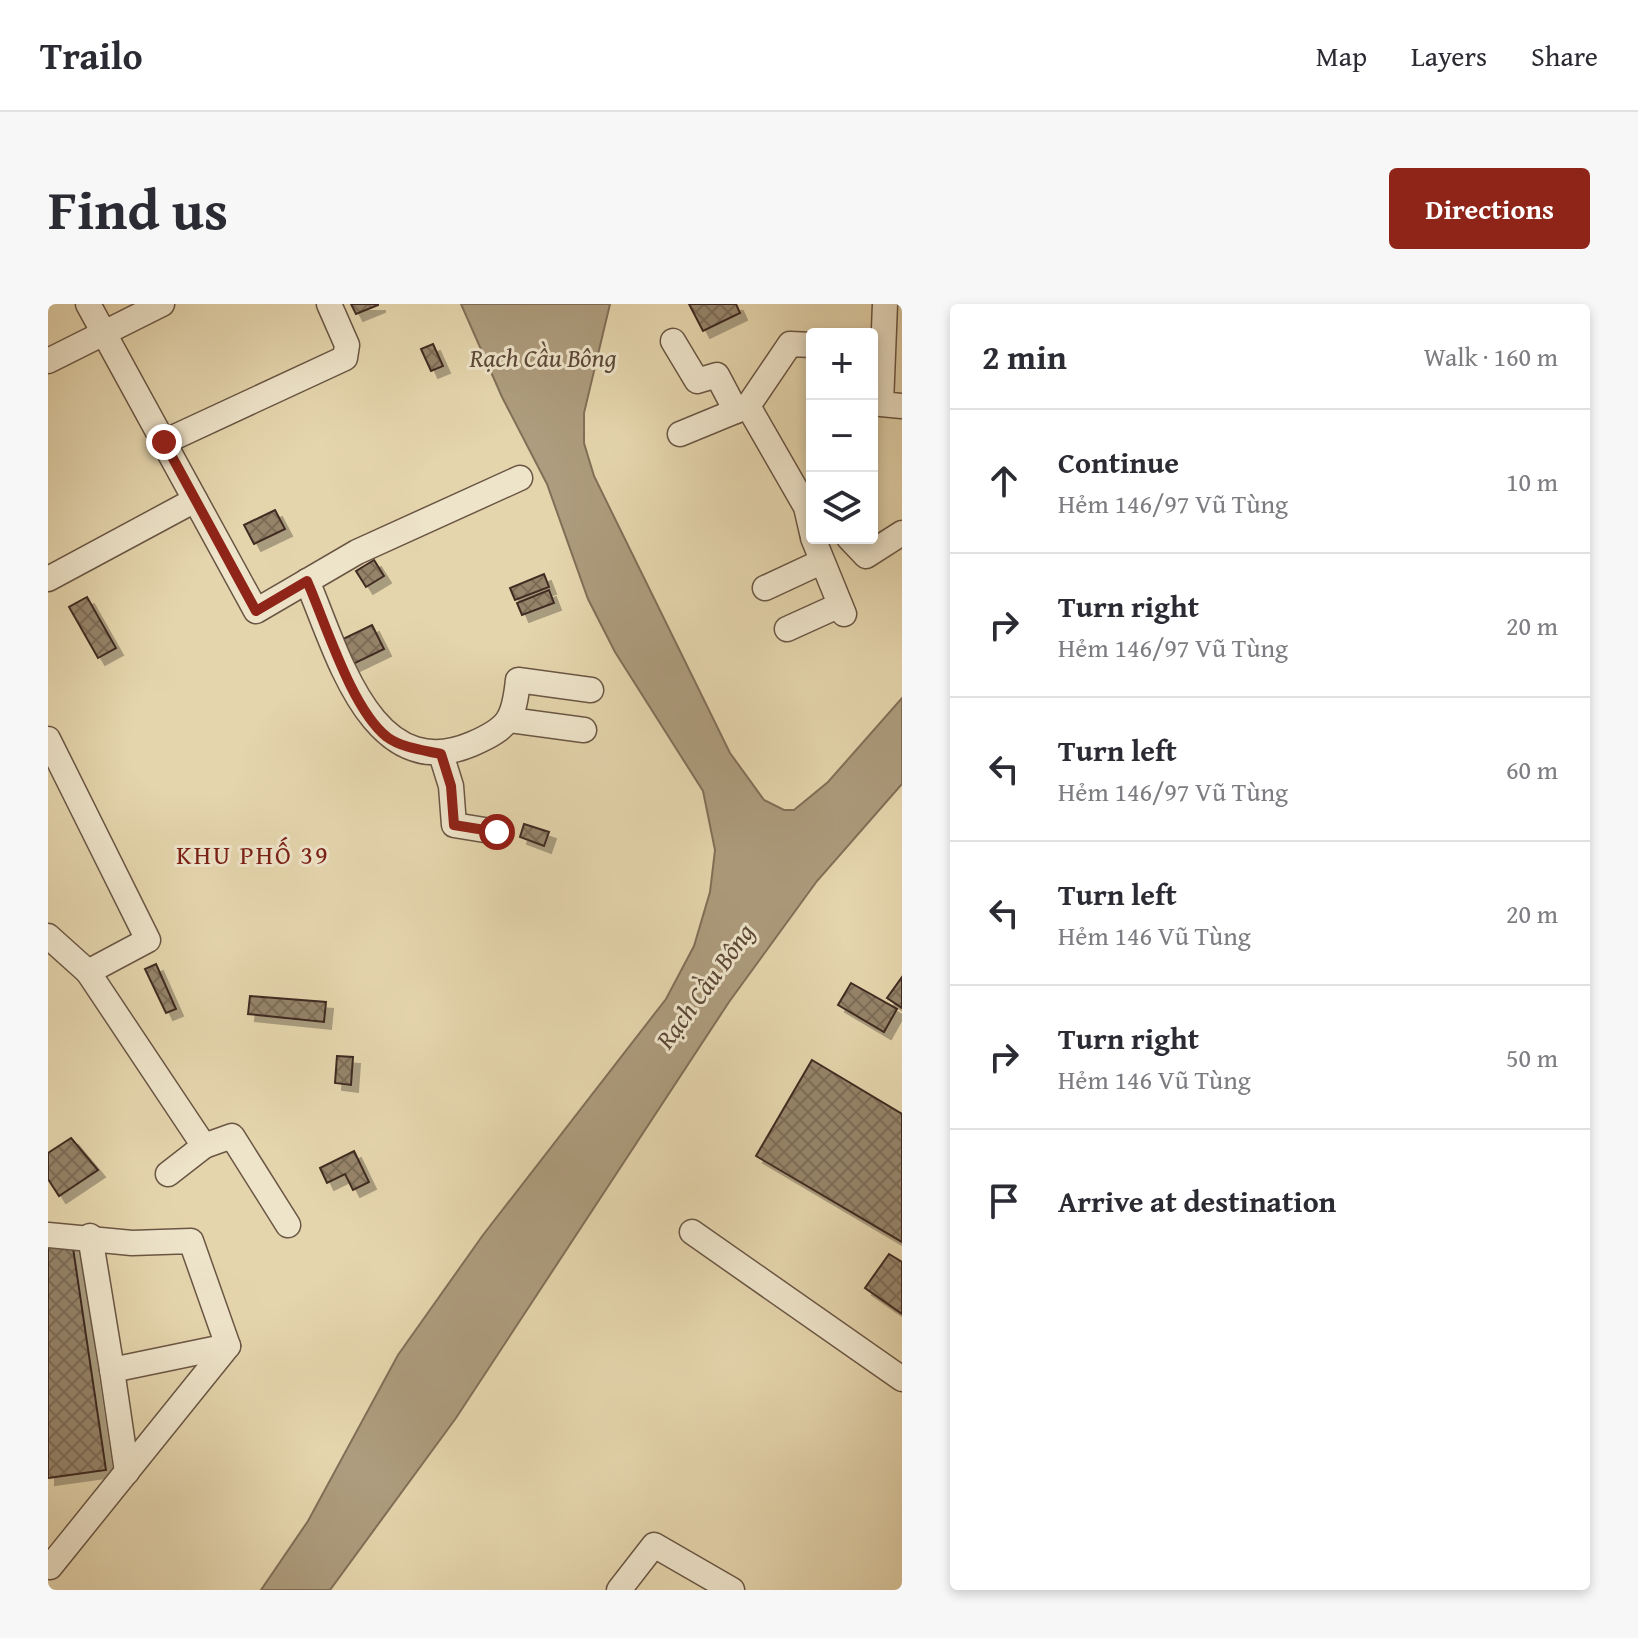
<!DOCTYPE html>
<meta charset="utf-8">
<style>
body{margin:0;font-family:"Gentium Book Plus",serif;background:#f7f7f7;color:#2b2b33}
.controls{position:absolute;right:24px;top:24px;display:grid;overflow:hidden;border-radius:8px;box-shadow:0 4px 12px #0003}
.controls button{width:72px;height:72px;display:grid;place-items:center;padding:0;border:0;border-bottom:2px solid #e1e1e2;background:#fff;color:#2b2b33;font:40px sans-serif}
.stop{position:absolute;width:24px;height:24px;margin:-18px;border:6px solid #8f2418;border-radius:50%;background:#fff}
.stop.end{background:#8f2418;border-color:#fff;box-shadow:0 2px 8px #0008}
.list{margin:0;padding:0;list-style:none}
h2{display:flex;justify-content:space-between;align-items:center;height:104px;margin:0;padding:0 32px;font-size:34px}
h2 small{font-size:26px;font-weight:400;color:#7c7c81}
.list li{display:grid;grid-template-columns:52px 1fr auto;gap:24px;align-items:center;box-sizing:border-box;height:144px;padding:0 32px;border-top:2px solid #e1e1e2}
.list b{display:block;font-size:30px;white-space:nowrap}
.list p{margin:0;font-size:26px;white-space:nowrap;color:#7c7c81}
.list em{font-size:26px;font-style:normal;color:#7c7c81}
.icon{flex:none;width:44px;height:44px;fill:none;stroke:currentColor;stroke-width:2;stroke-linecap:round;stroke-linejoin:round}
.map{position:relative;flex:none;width:854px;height:1286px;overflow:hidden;border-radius:8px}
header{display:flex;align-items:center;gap:48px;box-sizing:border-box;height:112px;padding:0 40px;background:#fff;border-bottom:2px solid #e1e1e2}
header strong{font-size:38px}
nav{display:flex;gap:44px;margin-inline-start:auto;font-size:28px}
.intro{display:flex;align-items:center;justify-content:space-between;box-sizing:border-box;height:192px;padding:0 48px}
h1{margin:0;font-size:56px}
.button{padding:20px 36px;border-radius:8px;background:#8f2418;color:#fff;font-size:28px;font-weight:700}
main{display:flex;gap:48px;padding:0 48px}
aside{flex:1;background:#fff;border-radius:8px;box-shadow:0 4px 12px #0003}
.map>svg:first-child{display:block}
.water{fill:#ad9c7d;stroke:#826f58;stroke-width:2}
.building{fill:url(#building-cross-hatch);stroke:#412c21;stroke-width:2;filter:url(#shadow)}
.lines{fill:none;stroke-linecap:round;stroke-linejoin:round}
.minor-casing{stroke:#6a5644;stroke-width:27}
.minor{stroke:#eee4ca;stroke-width:24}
.route{stroke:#8f2418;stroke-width:10}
.labels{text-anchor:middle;stroke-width:6;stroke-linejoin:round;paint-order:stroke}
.water-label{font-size:26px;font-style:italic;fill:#5c4838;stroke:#eee4ca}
.neighbourhood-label{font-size:26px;letter-spacing:2px;fill:#7a1f14;stroke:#eee4ca}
</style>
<header>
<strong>Trailo</strong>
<nav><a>Map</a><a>Layers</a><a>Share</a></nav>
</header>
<div class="intro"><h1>Find us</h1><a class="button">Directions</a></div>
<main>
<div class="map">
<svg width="854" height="1286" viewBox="0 0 854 1286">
<defs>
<pattern id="building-cross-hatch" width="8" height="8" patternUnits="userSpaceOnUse" patternTransform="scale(2)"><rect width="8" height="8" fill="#96846a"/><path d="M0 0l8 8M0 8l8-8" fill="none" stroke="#7c6c57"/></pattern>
<filter id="shadow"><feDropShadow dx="7" dy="7" stdDeviation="0" flood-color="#0004"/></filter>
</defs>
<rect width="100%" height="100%" fill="#e5d5ad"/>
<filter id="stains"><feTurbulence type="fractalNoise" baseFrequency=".0025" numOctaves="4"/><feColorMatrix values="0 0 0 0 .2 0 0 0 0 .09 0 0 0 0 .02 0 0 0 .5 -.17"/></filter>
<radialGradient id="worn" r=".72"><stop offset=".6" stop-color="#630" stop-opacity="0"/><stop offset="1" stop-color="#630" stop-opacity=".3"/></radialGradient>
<polygon class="water" points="413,0 562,0 536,109 536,139 546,172 682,449 716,496 736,506 746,506 780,478 854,394 854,480 769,577 681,698 408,1114 282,1286 213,1286 260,1217 350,1051 435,931 618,695 646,642 662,588 667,546 655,487 567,348 540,295 499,180 454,93"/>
<g class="building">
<polygon points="303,0 330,0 330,1 308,10"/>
<polygon points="641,0 688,0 692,9 655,27"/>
<polygon points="385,40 395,62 383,67 373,45"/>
<polygon points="227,206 237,225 206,240 196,221"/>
<polygon points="326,256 336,272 318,283 308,267"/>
<polygon points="496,270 501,283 467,296 462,284"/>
<polygon points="501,286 506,299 474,311 469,299"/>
<polygon points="39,293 68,344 50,354 21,303"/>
<polygon points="324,321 336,345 303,361 291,337"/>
<polygon points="476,520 501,528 496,542 472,533"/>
<polygon points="108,660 128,705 118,709 97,665"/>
<polygon points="854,673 854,704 839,694"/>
<polygon points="803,679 849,705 836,728 790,701"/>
<polygon points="202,692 278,698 276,718 200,710"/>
<polygon points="289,752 305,753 303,781 287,779"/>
<polygon points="764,756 854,810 854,938 708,852"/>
<polygon points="23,834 50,866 11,892 0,875 0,849"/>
<polygon points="306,847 321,878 305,886 297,870 279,879 272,864"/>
<polygon points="24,937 58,1166 0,1174 0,940"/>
<polygon points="841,950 854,958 854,1010 817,984"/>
</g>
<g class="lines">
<defs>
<g id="minor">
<polyline points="40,0 208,307 309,248 472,174"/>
<polyline points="837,0 833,100 854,102"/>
<polyline points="625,37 649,77 669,71 688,107"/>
<polyline points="764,41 742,40 700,102 758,203 764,229"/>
<polyline points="0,57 114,0"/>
<polyline points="632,130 700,102"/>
<polyline points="116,138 297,54 299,41 281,0"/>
<polyline points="765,234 796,310"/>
<polyline points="801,234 818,252 854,229"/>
<polyline points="0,275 147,196"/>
<path d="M259,277C289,346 323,483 424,440C461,424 466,415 470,376L543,386"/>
<polyline points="717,284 773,258"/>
<polyline points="739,325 792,301"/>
<polyline points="462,416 536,426"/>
<polyline points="0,435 100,636 40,668"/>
<polyline points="393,450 403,482 406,521 449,528"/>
<polyline points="0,632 40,668 156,842 184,832 240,921"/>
<polyline points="120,870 156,842"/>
<polyline points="644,928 854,1075"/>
<polyline points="0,931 84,939 143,937 180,1042 64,1066 79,1168"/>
<polyline points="42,932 64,1066"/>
<polyline points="0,1260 2,1263 180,1042"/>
<polyline points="571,1286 606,1241 684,1286"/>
</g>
</defs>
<use href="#minor" class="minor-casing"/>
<use href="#minor" class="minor"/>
</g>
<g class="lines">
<path class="route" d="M116,138L208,307L259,277C278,320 303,404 339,433C354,444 375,446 393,450L403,482L406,521L449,528"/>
</g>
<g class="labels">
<g class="water-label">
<text x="495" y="63">Rạch Cầu Bông</text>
<text transform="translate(657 682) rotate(-54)" y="9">Rạch Cầu Bông</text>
</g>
<g class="neighbourhood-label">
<text x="205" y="560">KHU PHỐ 39</text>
</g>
</g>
<rect width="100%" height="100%" filter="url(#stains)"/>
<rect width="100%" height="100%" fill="url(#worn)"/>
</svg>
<div class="controls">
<button>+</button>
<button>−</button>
<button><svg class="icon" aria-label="layers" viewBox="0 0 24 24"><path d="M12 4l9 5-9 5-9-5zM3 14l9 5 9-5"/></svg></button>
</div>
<div class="stop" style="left:449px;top:528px"></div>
<div class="stop end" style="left:116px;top:138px"></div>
</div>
<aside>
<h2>2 min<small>Walk · 160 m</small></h2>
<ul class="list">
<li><svg class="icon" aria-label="ahead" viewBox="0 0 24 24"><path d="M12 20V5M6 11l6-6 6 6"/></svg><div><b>Continue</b><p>Hẻm 146/97 Vũ Tùng</p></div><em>10 m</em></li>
<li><svg class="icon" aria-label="right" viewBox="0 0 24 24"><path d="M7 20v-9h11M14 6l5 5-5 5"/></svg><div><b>Turn right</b><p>Hẻm 146/97 Vũ Tùng</p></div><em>20 m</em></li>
<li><svg class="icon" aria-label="left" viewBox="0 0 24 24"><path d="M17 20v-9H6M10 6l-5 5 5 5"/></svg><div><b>Turn left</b><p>Hẻm 146/97 Vũ Tùng</p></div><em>60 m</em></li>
<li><svg class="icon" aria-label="left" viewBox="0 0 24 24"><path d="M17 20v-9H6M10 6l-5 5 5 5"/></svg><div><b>Turn left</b><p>Hẻm 146 Vũ Tùng</p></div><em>20 m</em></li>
<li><svg class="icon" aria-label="right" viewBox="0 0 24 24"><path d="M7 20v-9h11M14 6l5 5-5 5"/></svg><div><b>Turn right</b><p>Hẻm 146 Vũ Tùng</p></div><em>50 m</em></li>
<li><svg class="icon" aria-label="arrive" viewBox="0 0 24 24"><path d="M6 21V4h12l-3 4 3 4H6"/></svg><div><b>Arrive at destination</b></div></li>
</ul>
</aside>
</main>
